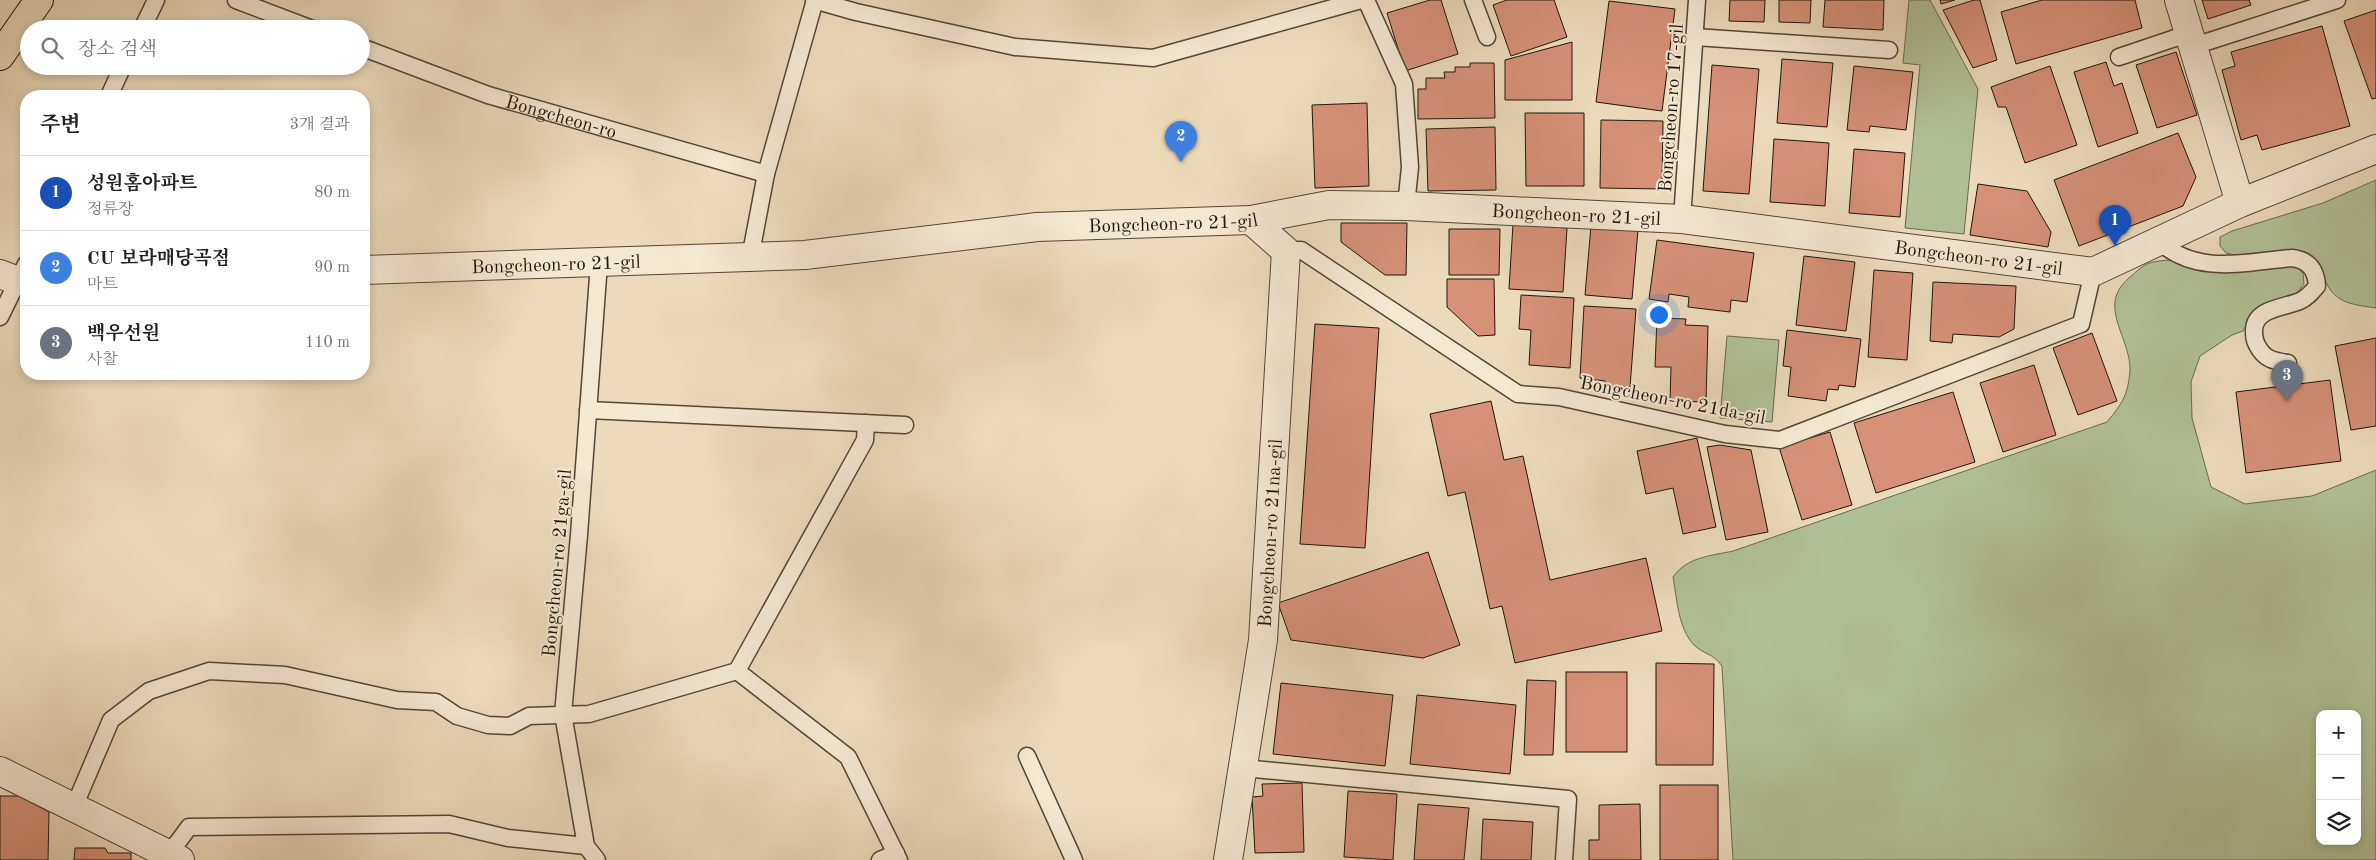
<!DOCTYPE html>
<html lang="ko">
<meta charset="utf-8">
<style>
body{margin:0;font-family:"Old Standard TT","Noto Serif KR",serif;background:#f2f2f2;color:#202124}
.controls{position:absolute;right:15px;bottom:15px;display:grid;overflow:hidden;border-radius:10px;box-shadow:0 2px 8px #0003}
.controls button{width:45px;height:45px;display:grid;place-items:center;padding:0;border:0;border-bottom:1px solid #e0e0e0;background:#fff;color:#202124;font:25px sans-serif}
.you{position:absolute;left:1658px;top:314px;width:18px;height:18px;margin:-12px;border:4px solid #fff;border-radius:50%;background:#1a73e8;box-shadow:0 0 0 8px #1a73e833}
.badge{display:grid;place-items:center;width:32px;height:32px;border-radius:50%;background:#0f766e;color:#fff;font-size:16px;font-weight:700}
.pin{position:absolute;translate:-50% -41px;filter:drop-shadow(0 1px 2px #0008)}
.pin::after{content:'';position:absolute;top:26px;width:18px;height:15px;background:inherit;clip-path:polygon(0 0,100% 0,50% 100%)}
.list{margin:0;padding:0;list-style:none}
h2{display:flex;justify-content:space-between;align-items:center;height:65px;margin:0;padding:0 20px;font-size:21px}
h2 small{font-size:16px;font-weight:400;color:#757577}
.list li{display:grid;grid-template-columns:32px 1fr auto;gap:15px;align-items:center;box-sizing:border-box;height:75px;padding:0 20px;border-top:1px solid #e0e0e0}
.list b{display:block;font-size:19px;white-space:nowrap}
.list p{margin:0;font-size:16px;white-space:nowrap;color:#757577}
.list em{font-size:16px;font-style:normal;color:#757577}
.icon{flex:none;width:28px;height:28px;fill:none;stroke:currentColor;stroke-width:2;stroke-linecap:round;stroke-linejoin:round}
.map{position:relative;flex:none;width:2376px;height:860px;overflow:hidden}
.search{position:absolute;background:#fff;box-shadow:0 2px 8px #0003;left:20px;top:20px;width:350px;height:55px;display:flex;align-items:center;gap:12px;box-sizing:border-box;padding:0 18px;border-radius:28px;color:#757577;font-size:19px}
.panel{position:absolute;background:#fff;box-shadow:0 2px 8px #0003;left:20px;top:90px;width:350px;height:290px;border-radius:20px}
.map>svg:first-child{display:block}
.green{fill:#b1c195;stroke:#686b51;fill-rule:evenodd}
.building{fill:#d69177;stroke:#20150d}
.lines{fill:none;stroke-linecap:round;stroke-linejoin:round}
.service-casing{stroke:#534638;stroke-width:19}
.minor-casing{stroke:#534638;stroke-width:30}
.primary-casing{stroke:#20150d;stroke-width:30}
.service{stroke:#f3e8d2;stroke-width:16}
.minor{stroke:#f3e8d2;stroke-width:28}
.primary{stroke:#ecdbba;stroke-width:28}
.labels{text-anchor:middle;stroke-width:4;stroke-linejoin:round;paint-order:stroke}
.street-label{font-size:19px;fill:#20150d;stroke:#f3e8d2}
</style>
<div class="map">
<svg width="2376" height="860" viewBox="0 0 2376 860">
<rect width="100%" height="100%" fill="#ecdbba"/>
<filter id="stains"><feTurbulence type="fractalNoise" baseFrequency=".004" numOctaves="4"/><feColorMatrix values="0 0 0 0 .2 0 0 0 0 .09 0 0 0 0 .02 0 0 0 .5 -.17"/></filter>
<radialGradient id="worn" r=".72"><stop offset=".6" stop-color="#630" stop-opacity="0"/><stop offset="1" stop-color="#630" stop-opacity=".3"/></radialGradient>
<g class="green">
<polygon points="1909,0 1930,0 1978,89 1964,234 1905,228 1920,65 1903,63"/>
<path d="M2376,180V308C2349,304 2332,303 2323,274C2321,268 2317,259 2311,255C2297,246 2253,254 2235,255L2226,253L2220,246V237L2232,231L2323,203Z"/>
<path d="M2169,260L2202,269L2294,265L2303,273L2304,284L2296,294L2253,312L2243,331L2232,335L2200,356L2191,382L2192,418L2211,487L2245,504L2312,496L2376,470V860H1733L1722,666C1713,653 1703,654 1694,645C1678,628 1677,599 1673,577C1687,557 1710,556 1733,551L2107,422C2122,404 2128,395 2130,371C2131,337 2096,306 2129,278C2146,263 2146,262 2169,260ZM2320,714H2357V841H2320Z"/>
<polygon points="1727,336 1779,340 1772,422 1720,418"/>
</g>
<g class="building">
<polygon points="1430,0 1441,0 1458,54 1405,71 1387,13"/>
<polygon points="1507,0 1554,0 1567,37 1511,56 1493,5"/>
<polygon points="1730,0 1765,0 1764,22 1729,21"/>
<polygon points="1779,0 1811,0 1810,23 1779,22"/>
<polygon points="1825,0 1884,0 1883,30 1823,27"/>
<polygon points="1940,0 1955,0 1941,4"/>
<polygon points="1974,0 1980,0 1997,60 1973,68 1943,10"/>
<polygon points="2042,0 2135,0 2142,28 2016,64 2001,12"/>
<polygon points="2202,0 2249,0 2251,5 2208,19"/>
<polygon points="1609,1 1675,9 1662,111 1596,102"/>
<polygon points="2376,10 2376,98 2372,99 2344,21"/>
<polygon points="2322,26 2350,126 2262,150 2257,135 2241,140 2222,70 2235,66 2231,52"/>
<polygon points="1572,42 1572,100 1505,100 1505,60"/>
<polygon points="2176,52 2197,115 2157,128 2136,65"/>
<polygon points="1782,59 1833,63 1827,127 1777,123"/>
<polygon points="2106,62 2114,86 2122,83 2138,133 2098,147 2074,72"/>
<polygon points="1470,63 1494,63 1495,118 1418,119 1418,89 1426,89 1426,78 1445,78 1444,72 1455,72 1455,67 1470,67"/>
<polygon points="1712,65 1759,69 1749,194 1703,191"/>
<polygon points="1854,66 1913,72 1906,130 1870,126 1869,132 1847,130"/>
<polygon points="2050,66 2077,145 2025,163 2006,107 1998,107 1991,87"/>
<polygon points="1367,103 1369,186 1315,188 1312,105"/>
<polygon points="1525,113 1584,113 1584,186 1526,186"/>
<polygon points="1601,120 1663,121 1662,189 1600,188"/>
<polygon points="1495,127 1496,190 1428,191 1426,129"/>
<polygon points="2178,133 2196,177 2183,206 2079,246 2054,180"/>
<polygon points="1774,139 1829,143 1825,206 1770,202"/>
<polygon points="1854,149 1905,153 1900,217 1849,213"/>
<polygon points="1978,184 2027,191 2051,232 2048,247 1970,235"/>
<polygon points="1341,223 1407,223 1406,275 1385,275 1341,242"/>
<polygon points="1513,224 1567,228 1563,292 1509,289"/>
<polygon points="1591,226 1638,230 1632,299 1585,295"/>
<polygon points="1449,229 1500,229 1499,275 1449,275"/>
<polygon points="1657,240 1754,253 1747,302 1731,300 1730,312 1688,307 1689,297 1669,294 1668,302 1649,299"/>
<polygon points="1804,256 1855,262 1846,331 1796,325"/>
<polygon points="1874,270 1913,273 1907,360 1868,357"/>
<polygon points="1447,279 1494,279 1495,335 1478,336 1447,307"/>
<polygon points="1933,282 2016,286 2014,329 1999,337 1953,334 1952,343 1930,341"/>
<polygon points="1521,295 1574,298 1570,368 1529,365 1531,330 1519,329"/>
<polygon points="1584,306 1636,309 1630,387 1604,386 1605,381 1580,378"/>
<polygon points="1657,318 1686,319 1685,325 1708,326 1706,402 1670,401 1671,367 1655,367"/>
<polygon points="1315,324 1379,328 1365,548 1300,544"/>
<polygon points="1787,330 1861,339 1855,387 1839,385 1838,390 1828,389 1826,401 1788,396 1791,367 1783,366"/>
<polygon points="2092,333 2117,401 2078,415 2053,348"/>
<polygon points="2376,338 2376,426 2351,430 2335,346"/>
<polygon points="2034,365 2056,435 2003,452 1980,383"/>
<polygon points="2330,380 2341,461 2246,473 2236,392"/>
<polygon points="1953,392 1975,462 1876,493 1854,423"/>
<polygon points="1491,401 1504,460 1523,456 1550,580 1646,558 1662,631 1515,663 1502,606 1490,609 1465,492 1448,496 1430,414"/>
<polygon points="1830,432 1852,505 1802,520 1779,447"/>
<polygon points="1697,438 1716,527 1683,534 1673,488 1646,494 1637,451"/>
<polygon points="1720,445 1751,450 1768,532 1726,540 1707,447"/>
<polygon points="1428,552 1460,645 1423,658 1291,640 1278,603"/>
<polygon points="1656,663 1714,664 1713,765 1656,765"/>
<rect x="1566" y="672" width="61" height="80"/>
<polygon points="1527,680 1556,681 1553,755 1524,755"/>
<polygon points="1281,683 1393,695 1385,766 1273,754"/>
<polygon points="1417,695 1516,705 1510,774 1410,764"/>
<polygon points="1302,783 1304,852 1255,853 1252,797 1263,796 1262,784"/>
<rect x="1660" y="785" width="58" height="75"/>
<polygon points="1348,791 1397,794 1393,860 1344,857"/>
<polygon points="0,796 19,796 49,812 48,860 0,860"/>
<polygon points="1418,804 1469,808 1464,860 1414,860"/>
<polygon points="1640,804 1641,860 1589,860 1589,840 1599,840 1599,805"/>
<polygon points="1483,819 1533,822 1531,860 1481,860"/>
<polygon points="75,848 105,848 108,853 131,853 131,860 74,860"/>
</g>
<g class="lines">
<defs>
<g id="service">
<polyline points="236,0 312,29"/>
<polyline points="814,0 856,12 1015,47 1153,58 1361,0"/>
<polyline points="1366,0 1404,84 1410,167 1406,206"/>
<polyline points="1473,0 1487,37"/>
<polyline points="142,29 156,0"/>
<polyline points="1695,37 1889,50"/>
<polyline points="2194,46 2337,0"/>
<path id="s1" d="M361,47L488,95L766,174"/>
<polyline points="2119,57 2190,33"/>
<polyline points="109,96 123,66"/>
<polyline points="1682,219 1697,0"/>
<path d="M2158,241C2198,276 2243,262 2292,258C2308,260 2316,269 2317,286C2312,292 2307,298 2300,301C2284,308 2255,308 2254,330C2254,336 2254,340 2257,345C2264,359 2273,361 2288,363"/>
<polyline points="1286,251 1301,250 1518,394 1559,397 1725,434 1780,440 2081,324 2093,272"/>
<polyline points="750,258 766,174 815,0"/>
<polyline points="0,317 26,264"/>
<polyline points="588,410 905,425"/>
<polyline points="737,671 848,757 899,860"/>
<polyline points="1027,756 1074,860"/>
<polyline points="1243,768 1568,799 1564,860"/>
<polyline points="74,807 111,720 149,691 209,671 285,675 397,700 436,702 457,716 488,725 510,726 529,716 589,714 737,671 865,440 866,423"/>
<polyline points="169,860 169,854 189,827 449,824 508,838 586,846"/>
<polyline points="597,860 586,846 563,714 579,535 599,263"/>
<polyline points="880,860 896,853"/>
</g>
<g id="minor">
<polyline points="2179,0 2240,203"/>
<path id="s2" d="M364,270L805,255L1037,227L1251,220L1329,205L1406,206L1682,219L2093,272L2240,203L2376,149"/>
<polyline points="0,274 18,281 26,281"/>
<polyline points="0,771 180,860"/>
<path id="s3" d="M1228,860L1263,640L1286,251L1251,220"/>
</g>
<polyline id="primary" points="0,56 39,0"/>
</defs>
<use href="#service" class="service-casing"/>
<use href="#minor" class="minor-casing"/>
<use href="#primary" class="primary-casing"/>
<use href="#service" class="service"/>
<use href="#minor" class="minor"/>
<use href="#primary" class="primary"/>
</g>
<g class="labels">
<g class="street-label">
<text transform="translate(1670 108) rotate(-86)" y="7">Bongcheon-ro 17-gil</text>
<text dy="7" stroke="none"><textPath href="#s1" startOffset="212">Bongcheon-ro</textPath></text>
<text dy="7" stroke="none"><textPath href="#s2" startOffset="1216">Bongcheon-ro 21-gil</textPath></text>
<text dy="7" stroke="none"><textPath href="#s2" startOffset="811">Bongcheon-ro 21-gil</textPath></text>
<text dy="7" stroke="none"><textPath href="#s2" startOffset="1621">Bongcheon-ro 21-gil</textPath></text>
<text dy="7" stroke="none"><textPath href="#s2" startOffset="192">Bongcheon-ro 21-gil</textPath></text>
<text transform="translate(1673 399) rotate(11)" y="7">Bongcheon-ro 21da-gil</text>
<text dy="7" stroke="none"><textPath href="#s3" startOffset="330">Bongcheon-ro 21na-gil</textPath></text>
<text transform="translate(556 563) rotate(-85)" y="7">Bongcheon-ro 21ga-gil</text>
</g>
</g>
<rect width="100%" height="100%" filter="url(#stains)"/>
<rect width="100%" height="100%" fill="url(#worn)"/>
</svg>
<div class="controls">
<button>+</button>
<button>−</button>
<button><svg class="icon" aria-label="layers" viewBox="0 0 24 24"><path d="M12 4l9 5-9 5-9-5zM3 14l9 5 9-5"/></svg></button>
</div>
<div class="you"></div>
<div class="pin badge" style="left:2115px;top:246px;background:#1a4fb4">1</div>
<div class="pin badge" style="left:1181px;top:162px;background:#3f7fe0">2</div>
<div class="pin badge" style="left:2287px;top:401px;background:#6b7280">3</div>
<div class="search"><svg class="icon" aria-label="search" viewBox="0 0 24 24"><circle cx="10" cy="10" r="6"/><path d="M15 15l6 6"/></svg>장소 검색</div>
<section class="panel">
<h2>주변<small>3개 결과</small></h2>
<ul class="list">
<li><span class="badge" style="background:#1a4fb4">1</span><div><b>성원홈아파트</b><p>정류장</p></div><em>80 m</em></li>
<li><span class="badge" style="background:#3f7fe0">2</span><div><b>CU 보라매당곡점</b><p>마트</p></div><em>90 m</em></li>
<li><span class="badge" style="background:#6b7280">3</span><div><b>백우선원</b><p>사찰</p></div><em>110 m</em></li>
</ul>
</section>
</div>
